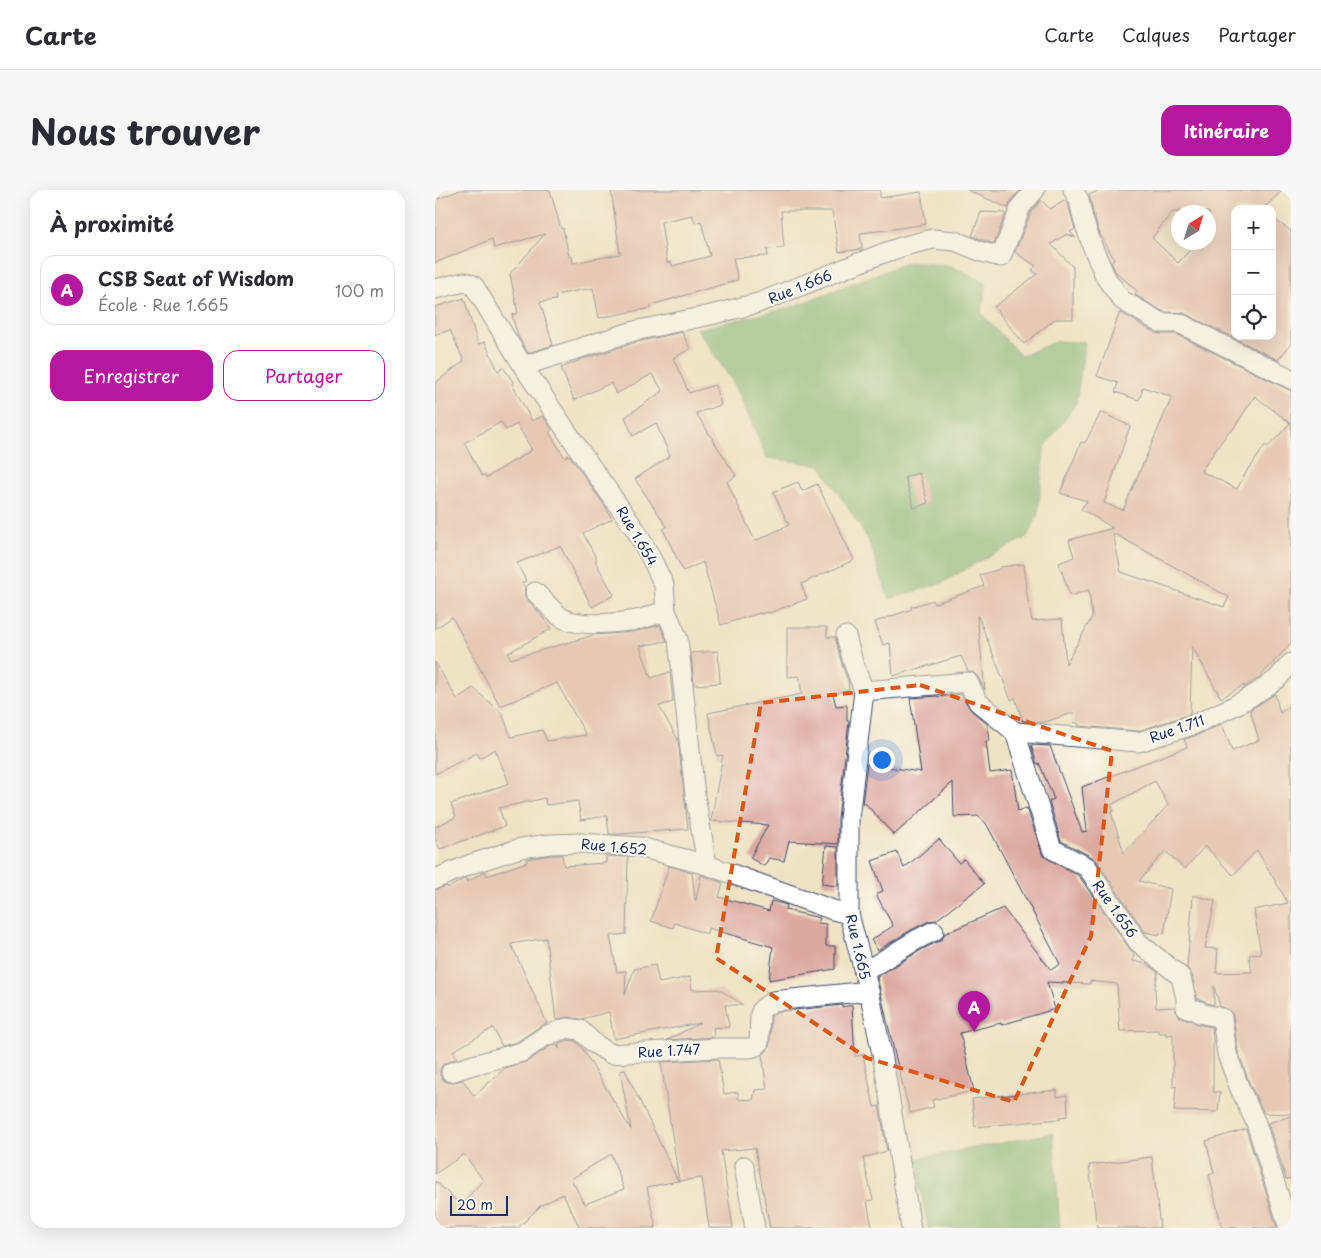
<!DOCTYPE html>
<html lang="fr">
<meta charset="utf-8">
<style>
body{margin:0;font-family:"Playpen Sans",sans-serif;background:#f7f7f7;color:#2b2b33}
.controls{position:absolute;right:15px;top:15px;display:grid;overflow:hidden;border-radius:10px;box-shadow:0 5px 20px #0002}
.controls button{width:45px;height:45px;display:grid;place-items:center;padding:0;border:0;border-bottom:1px solid #e1e1e2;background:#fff;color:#2b2b33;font:25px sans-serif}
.compass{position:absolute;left:736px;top:15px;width:45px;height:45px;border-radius:50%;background:#fff;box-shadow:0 5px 20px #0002;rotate:38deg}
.scale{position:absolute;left:15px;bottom:12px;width:58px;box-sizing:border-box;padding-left:5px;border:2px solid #1b2f5e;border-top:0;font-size:14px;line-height:18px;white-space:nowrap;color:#1b2f5e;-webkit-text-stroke:4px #fdfcf7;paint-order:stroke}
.you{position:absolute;left:446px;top:569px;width:18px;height:18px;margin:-12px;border:4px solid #fff;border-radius:50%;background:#1a73e8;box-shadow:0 0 0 8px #1a73e833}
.badge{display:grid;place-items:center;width:32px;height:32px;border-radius:50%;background:#b5179e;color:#fff;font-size:16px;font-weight:700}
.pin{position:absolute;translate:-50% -41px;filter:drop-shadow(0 1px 2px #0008)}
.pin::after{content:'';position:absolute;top:26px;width:18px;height:15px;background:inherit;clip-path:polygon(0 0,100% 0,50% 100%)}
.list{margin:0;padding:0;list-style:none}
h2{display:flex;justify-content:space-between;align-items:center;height:65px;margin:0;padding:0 20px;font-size:21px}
h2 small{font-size:16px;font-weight:400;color:#7c7c81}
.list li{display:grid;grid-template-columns:32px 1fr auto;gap:15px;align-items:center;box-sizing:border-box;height:70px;margin:0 10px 10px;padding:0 10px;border:1px solid #e1e1e2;border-radius:15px}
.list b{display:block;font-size:19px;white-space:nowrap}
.list p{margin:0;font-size:16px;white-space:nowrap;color:#7c7c81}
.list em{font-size:16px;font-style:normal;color:#7c7c81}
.actions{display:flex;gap:10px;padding:15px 20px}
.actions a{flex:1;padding:11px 0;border:1px solid #b5179e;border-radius:15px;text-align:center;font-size:18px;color:#b5179e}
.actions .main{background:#b5179e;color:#fff}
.icon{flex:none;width:28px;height:28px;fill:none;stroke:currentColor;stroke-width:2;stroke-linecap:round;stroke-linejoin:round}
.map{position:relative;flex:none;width:856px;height:1038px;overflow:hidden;border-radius:15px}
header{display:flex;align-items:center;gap:30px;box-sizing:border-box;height:70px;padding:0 25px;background:#fff;border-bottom:1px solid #e1e1e2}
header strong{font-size:24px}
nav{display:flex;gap:28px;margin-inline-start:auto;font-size:18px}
.intro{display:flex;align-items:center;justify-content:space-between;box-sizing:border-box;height:120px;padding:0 30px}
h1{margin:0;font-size:35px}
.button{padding:12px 22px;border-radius:15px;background:#b5179e;color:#fff;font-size:18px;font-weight:700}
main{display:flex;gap:30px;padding:0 30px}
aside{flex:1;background:#fff;border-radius:15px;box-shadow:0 5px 20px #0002}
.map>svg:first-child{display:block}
.forest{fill:#72b172;stroke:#467068}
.building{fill:#dca9a1;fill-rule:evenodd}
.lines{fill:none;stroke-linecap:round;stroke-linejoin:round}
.minor-casing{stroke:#3b4a6e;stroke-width:21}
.minor{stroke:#fff;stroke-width:19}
.marked{fill:none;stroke:#de5710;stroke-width:4;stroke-dasharray:10 6;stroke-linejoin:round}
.labels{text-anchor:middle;stroke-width:4;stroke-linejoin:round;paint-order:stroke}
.street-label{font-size:14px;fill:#1b2f5e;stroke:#fdfcf7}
</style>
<header>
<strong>Carte</strong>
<nav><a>Carte</a><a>Calques</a><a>Partager</a></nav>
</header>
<div class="intro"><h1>Nous trouver</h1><a class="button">Itinéraire</a></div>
<main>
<aside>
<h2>À proximité<small></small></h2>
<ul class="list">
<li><span class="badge">A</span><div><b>CSB Seat of Wisdom</b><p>École · Rue 1.665</p></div><em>100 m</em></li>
</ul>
<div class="actions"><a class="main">Enregistrer</a><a>Partager</a></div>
</aside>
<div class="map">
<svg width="856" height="1038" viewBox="0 0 856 1038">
<rect width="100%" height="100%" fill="#fdfcf7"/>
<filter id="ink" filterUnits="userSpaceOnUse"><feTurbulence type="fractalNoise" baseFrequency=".02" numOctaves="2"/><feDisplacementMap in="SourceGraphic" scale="10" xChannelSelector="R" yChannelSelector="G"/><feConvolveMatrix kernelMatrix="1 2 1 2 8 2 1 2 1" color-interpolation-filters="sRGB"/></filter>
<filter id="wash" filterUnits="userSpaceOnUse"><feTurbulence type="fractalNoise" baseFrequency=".0096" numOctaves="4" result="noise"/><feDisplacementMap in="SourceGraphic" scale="20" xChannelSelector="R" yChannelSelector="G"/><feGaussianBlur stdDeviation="1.12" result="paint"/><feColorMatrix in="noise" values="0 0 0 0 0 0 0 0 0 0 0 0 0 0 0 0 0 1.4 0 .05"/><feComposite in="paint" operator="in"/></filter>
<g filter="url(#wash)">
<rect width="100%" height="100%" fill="#efe3c6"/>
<g class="forest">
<polygon points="474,72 517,76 552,93 546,123 586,166 622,151 650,152 641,213 609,259 603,325 592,347 541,373 507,393 454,409 433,349 385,275 332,268 301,197 262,139 354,118 433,87"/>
<polygon points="618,943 625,1038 493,1038 480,969"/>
</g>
<g id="blocks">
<g class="building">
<path d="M25,0H115L126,39L128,38L134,67L137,66L138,73L185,64L176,0H445V8L486,2L491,34L451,40L425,43L427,59L404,62L397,21H346L349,58L332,59L333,66L298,68L303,90L216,115V118L164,128L158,98L120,105L121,110L105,112L118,155L93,163L83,146L77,125L83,123L75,84L110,44L59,58L57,49L0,73V10ZM257,25L260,33L266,31L275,66L237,76L236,72L232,73L226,32Z"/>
<polygon points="532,0 585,0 577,9 573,18"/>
<path d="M664,0H848L828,19H800V146H837V28L856,41V154L843,170L749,123L729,122L700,105L703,102L680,81L676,72L679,69L664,42L659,26L654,5ZM737,22H774V52H762L743,73L717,48Z"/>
<polygon points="606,10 615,19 631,10 633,14 640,39 635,42 641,48 632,44 616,54 638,77 638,129 620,129 589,154 559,117 602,84 597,80 601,76 580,62 596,22"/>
<polygon points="546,22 571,23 559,54 537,46"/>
<path d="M29,108L43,154L50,152L63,181L68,177L78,192L77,194L97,231L108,226L117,240L114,242L130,268L134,265L170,316L177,329L148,343L162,370L160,371L179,405L157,417L125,356L82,373L91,391L87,393L90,397L89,406L107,426L116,439L73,463L76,469L159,445L199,442L225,435L232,451L205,456L216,488L235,482L238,512L224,516L243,550L253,639L185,644H174L172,626L146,630L143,611L111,615L110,608L64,618L70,636L5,659L0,648V637L21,627L16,614L74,593L60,559L45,568L42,563L0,584V472L22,509L38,498L67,523L76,547L107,540L112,551L151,545L122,493L65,516L17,427L0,439V193L29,171L15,140L0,145V117ZM66,232L71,240L82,234L97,260L51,288L50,285L47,286L29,253Z"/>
<path d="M685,122L720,143L726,144H741L856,201V453L824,488L809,497V495L786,508L757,456L755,524L703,541L644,536L643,533H639L638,523L607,533L588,531L580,508L576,510L543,426H542L550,500L543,487L539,483L533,481L526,466L458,486L455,453L448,455L440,432L477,419L476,417L498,410L499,414L549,396L545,385L565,379V377L589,374L592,398L591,399L597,431L627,429L631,474L657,427L654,400L635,406L624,373L639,367L634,350L678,338L646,319L652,311L625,303L646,252L650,253L666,222L695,236L669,313L688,320L737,207L708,197L704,210L680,202L683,193L662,186ZM820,206L855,233L833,257L830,255L815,278L814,277L802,299L766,281L794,241L796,242ZM678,343L794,407L789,417L686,382Z"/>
<polygon points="247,142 255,159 238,168 254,203 280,195 286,215 261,223 301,286 292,292 320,351 354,335 338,302 363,292 367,301 382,294 419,370 366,394 372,409 334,423 333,422 325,424 325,423 286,435 268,372 248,381 228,339 232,337 200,289 235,266 221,233 198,246 190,227 228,201 217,184 181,204 176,193 139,210 126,178 145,170 202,152"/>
<polygon points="484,283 493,313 479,318 470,287"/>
<polygon points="352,437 392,437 392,447 400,447 407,475 413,491 414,499 398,504 401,516 412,515 412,531 414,531 403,628 403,654 354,651 349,671 334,668 329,676 315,668 333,635 276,631 288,565 282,566 273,523 367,504 364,486 352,487"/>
<polygon points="283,461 285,493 259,495 256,463"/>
<polygon points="526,504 536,520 553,535 555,551 551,551 555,583 577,580 583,621 592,618 608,666 644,686 694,758 699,764 698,771 712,774 723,783 720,797 721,818 740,817 741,823 745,827 756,830 762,834 777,837 778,848 778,902 785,902 783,922 739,921 741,896 738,897 738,844 731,846 731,843 723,843 723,840 685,841 682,794 655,791 655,794 612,792 620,819 566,835 566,833 525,843 539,901 497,910 499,917 475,923 460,865 442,787 486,760 504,751 508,748 509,744 568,718 616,780 625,774 551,633 543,626 519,627 518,592 459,645 430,613 427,614 432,574 486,582 475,508 503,506 503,507"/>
<path d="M840,504L845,523L856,515V924L829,923L815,895L803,861L798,826L796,821L785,816L779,796V815L772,813L770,811L762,808L757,785L752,778L758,705L780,711L770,758L783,759L781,783L817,782L814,765L826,764L819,720L853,713L822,660L798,685L770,656L750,679L730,661L704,691L736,699L729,744L724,743V745L710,742L661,670L657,667L626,651L614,611L619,609L604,573L602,574L601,571L596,555L615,556L647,642L652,641L647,597L752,557L749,549L763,545L787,534L797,561L824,550L815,520ZM720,591L733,615L689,663L676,622L679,621L676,615Z"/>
<polygon points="504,649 524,673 529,669 549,694 501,730 494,731 476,740 443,760 436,750 458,736 441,704 448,701 437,671 462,662 469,678"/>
<polygon points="391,656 403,657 403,696 387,694"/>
<path d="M116,665H127L129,676L171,673V666L193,667L191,744L175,746L182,782L191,781L190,805L199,779L220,775L224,793L255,787L257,800L284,799L308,815H290L294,837L278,838L279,847L232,850L265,833L179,849L174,822L146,829L133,827L121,830L111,748L76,754L112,833L104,837L82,852L67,856L58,838L18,861L22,868L8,874L5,879V885L8,890L14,893L28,890L39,906L70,878L93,871L115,856L122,854L124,859V853L133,850L140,851L147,858L196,940L185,881L190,880L243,991L212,997L221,1038H145L128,1004L105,1016L83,1038H0V991L26,1015L48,990L29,964L0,984V700L12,696L13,698L31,688L32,692L50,681L52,686L92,672V669ZM176,964L189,999L150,1014L136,989Z"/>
<polygon points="234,676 257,683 260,710 261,710 266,685 288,693 284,707 334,721 336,711 352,715 350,720 385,728 383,733 391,734 391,756 400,756 400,779 334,790 338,757 273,738 272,744 240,733 238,738 216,731"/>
<polygon points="407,815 407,817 417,815 420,866 428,865 439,917 444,916 452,961 428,968 438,1010 432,1011 437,1038 335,1038 320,958 286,961 298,1038 274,1038 267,988 244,991 226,872 283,869 289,904 303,902 303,909 318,910 320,900 332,899 327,865 332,861 335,854 336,826 342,822"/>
<polygon points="622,900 622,907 632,905 633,926 625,927 625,929 540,937 537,909"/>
<polygon points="856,926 856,988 851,989 833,933"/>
<polygon points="811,939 842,1038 787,1038 774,985 779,983 771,951"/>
<polygon points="717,967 725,1038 662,1038 654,975"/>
</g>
</g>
</g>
<g filter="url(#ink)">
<use href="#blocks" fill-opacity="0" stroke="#3b4a6e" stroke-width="1"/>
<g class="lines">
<defs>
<g id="minor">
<polyline points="638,0 644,10 648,29 658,58 671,88 687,110 726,133 744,133 856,189"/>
<polyline points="0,99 29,92 34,93 39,96 88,176 145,261 202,342 217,370 229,395 231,421 243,449 260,605 272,675"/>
<polyline points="88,176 199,141 276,125 323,113 446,64 469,56 498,49 520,51 547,62 566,67 586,16 600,0"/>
<path d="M100,402C109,410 116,420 126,427C141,438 187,433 206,429C214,427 223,423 231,421"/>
<polyline points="411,446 418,472 429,501 414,629 414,724 434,801 448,869 476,1038"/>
<polyline points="429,501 533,492 543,512 580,542 617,659 652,677 703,752 746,787 751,809 751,818 763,820 764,823 787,828 792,864 805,899 821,933 854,1038"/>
<polyline points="580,542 704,552 758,535 799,516 822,503 842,489 856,473"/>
<polyline points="0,689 36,674 86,658 115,654 146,653 205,657 272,675 398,720 414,724"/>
<polyline points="429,782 481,750 499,741"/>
<polyline points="16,882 38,875 87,862 110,846 132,838 145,840 160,854 176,864 283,858 316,858 321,856 324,853 325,824 327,819 338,811 434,801"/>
<polyline points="309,976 320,1038"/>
</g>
</defs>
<use href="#minor" class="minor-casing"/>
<use href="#minor" class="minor"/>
</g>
</g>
<path d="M0 0H856V1038H0ZM485,495L677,561L656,746L579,912L432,868L281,768L326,513Z" fill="#efe3c6" fill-opacity=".55" fill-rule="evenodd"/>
<path class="marked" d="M485,495L677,561L656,746L579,912L432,868L281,768L326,513Z"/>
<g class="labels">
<g class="street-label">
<text transform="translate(365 97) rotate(-22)" y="5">Rue 1.666</text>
<text transform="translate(202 346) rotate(59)" y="5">Rue 1.654</text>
<text transform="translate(742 539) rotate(-19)" y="5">Rue 1.711</text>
<text transform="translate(179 657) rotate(5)" y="5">Rue 1.652</text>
<text transform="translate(680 719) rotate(55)" y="5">Rue 1.656</text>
<text transform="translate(423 757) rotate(77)" y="5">Rue 1.665</text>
<text transform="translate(234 861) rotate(-3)" y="5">Rue 1.747</text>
</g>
</g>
</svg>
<div class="controls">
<button>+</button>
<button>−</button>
<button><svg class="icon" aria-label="locate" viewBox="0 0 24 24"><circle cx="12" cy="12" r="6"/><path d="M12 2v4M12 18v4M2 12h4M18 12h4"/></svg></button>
</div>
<svg class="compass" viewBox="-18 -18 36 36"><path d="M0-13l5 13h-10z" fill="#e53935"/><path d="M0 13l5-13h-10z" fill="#7c7c81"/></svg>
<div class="scale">20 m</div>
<div class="you"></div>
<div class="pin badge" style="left:539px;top:842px">A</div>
</div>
</main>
